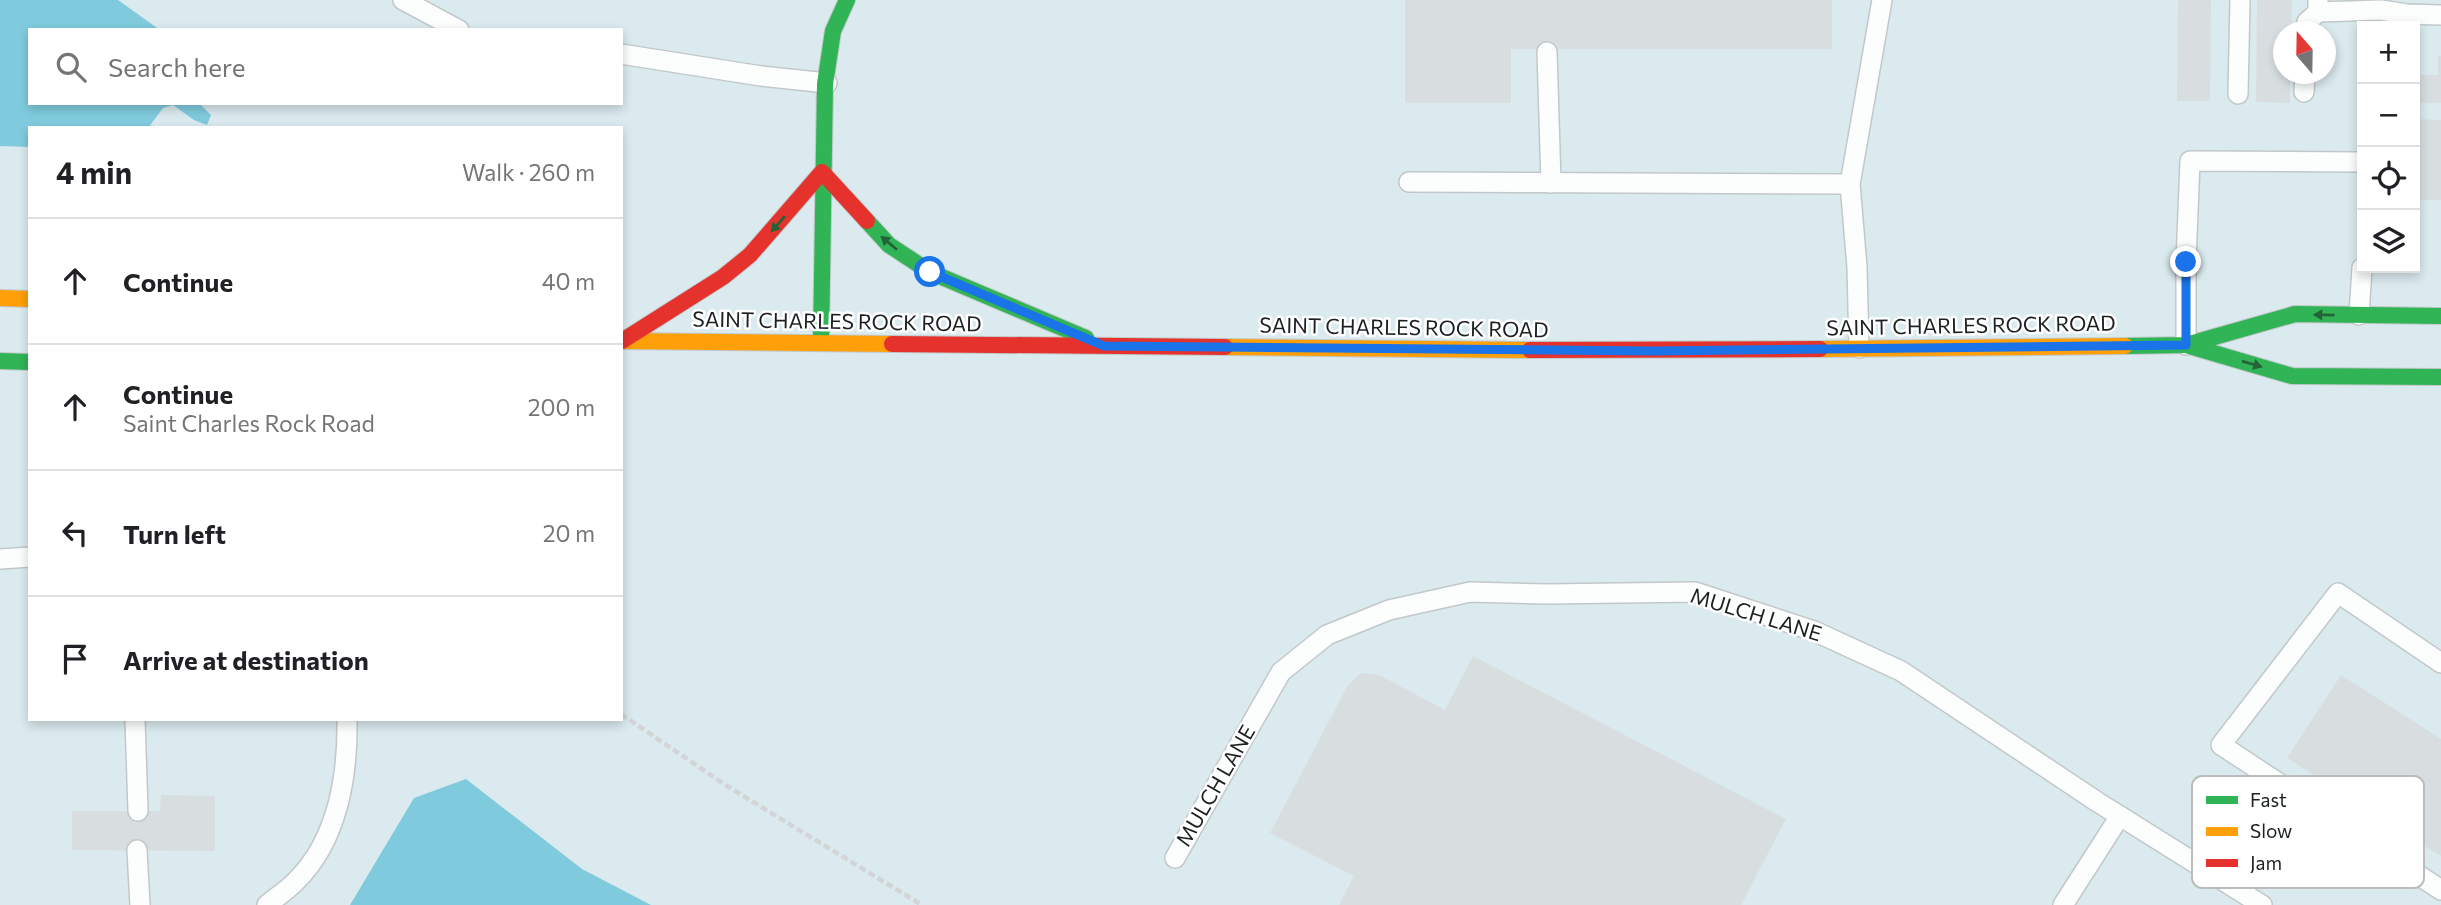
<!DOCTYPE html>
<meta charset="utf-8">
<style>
body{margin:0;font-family:Commissioner,sans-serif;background:#f6f6f6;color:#202124}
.controls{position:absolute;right:21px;top:21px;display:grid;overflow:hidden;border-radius:0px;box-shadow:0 4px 10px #0003}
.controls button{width:63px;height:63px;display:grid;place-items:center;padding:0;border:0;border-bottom:2px solid #e0e0e0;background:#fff;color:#202124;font:35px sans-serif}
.compass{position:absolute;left:2273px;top:21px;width:63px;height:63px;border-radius:50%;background:#fff;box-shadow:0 4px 10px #0003;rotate:340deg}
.stop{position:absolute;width:21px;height:21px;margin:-16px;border:5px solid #1a73e8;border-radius:50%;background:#fff}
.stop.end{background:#1a73e8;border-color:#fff;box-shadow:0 2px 7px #0008}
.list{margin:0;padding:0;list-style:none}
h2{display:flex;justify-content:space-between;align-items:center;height:91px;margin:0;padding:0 28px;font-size:30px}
h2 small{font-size:23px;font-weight:400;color:#757577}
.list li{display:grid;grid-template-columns:46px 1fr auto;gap:21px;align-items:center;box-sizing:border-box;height:126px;padding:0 28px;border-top:2px solid #e0e0e0}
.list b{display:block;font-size:26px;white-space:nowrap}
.list p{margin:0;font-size:23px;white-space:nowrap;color:#757577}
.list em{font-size:23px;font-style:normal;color:#757577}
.icon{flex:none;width:38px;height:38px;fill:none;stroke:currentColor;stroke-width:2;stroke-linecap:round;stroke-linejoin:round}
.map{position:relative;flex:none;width:2441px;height:905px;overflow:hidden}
.search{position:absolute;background:#fff;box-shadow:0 4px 10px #0003;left:28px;top:28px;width:595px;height:77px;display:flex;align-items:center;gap:18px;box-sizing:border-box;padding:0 24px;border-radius:0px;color:#757577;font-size:26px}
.panel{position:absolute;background:#fff;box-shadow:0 4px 10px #0003;left:28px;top:126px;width:595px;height:595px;border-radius:0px}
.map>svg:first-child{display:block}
.built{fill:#daeaee;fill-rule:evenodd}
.water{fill:#7fcbdd}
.building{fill:#d8dee0}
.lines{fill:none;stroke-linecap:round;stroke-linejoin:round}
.lane-casing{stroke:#c2c8c9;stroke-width:22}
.fast-casing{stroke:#c2c8c9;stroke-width:18}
.slow-casing{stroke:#c2c8c9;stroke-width:18}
.jam-casing{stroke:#c2c8c9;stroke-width:18}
.path{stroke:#d2d4d5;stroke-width:4.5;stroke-dasharray:7 3.5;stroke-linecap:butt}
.lane{stroke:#fcfefe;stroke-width:19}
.fast{stroke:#30b455;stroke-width:16}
.slow{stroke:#ff9f0a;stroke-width:16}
.jam{stroke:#e5322d;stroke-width:16}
.oneway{fill:#246338}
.route{stroke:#1a73e8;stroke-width:9}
.labels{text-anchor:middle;stroke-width:5;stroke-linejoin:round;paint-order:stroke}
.street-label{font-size:21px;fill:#1b2021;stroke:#fff}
.key{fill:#fff;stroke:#bbbcbc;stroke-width:2}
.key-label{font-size:19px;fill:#1b2021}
</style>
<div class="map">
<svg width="2441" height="905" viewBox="0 0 2441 905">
<rect width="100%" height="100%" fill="#eef6f8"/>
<path class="built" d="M0,0H2441V905H0ZM2362,26H2415V268H2362ZM30,30H621V103H30ZM2284,32H2326V74H2284ZM30,128H621V719H30Z"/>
<g class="water">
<polygon points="0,0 118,0 160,30 30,30 30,103 199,103 211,115 207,125 194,120 173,105 163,108 148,128 30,128 30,147 0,146"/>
<polygon points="466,779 582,869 651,905 350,905 414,798"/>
</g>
<g class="building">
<polygon points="1405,0 1832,0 1832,49 1511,49 1511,103 1405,103"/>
<polygon points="2178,0 2211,0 2210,101 2177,101"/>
<polygon points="2257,0 2292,0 2291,32 2284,32 2284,74 2290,74 2290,103 2256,102"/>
<polygon points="2438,56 2441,56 2441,103 2415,103 2415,75 2438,75"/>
<polygon points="2415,119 2441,120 2441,200 2415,200"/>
<polygon points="1473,656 1786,819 1741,905 1339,905 1354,876 1270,833 1348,685 1361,673 1379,675 1445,710"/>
<polygon points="2341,675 2441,739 2441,856 2287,758"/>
<polygon points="161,795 215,796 215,851 72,850 72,811 160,811"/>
</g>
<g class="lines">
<defs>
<g id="lane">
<polyline points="403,0 459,30"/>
<polyline points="2318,0 2318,12 2381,10 2407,14 2441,15"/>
<polyline points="2307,32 2307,22 2318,12"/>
<polyline points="1547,52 1551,183"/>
<polyline points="621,54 761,76 827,83"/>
<polyline points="2304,92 2305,74"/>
<polyline points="2238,94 2240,0"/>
<polyline points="1409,182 1850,184 1857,267 1859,348"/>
<polyline points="1850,184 1882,0"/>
<polyline points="2359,315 2362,268"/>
<polyline points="2186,345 2186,262 2190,161 2362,162"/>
<polyline points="0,559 30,557"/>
<polyline points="2441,663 2338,593 2221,745 2441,890"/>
<polyline points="135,719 138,811"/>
<polyline points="137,850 140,905"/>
<polyline points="1175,858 1281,672 1327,635 1389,610 1470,592 1547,594 1695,592 1814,631 1901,671 2096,801 2262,905"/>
<path d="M267,905C276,897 288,890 296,881C338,840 348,775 347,719"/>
<polyline points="2063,905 2120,816"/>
</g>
<g id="fast">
<polyline points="867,221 889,245 930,272 1086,338"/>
<polyline points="821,342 825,84 833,31 847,0"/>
<polyline points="2186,345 2292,376 2441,377"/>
<polyline points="2125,346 2186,345 2295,314 2441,316"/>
<polyline points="0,361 30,362"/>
</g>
<g id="slow">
<polyline points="0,298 30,299"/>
<polyline points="621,341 892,344"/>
<polyline points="1225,347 1530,350"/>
<polyline points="1820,349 2125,346"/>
</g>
<g id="jam">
<polyline points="622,341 723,277 750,255 822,172 867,221"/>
<polyline points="892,344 1225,347"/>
<polyline points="1530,350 1820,349"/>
</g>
</defs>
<use href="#lane" class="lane-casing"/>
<use href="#fast" class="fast-casing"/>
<use href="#slow" class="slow-casing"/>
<use href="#jam" class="jam-casing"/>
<polyline class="path" points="621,714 727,786 922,905"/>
<use href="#lane" class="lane"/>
<use href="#fast" class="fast"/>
<use href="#slow" class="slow"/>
<use href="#jam" class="jam"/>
</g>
<defs><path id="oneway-solid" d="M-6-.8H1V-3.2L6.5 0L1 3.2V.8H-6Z" transform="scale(1.75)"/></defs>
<g class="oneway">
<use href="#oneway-solid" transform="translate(778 224) rotate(131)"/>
<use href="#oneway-solid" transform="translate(889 243) rotate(-140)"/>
<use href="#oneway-solid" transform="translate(2324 315) rotate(-179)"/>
<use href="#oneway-solid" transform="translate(2252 364) rotate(16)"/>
</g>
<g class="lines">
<polyline class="route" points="930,272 1104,346 1653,351 2186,345 2186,262"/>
</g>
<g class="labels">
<g class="street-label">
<text transform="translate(837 322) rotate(1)" y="7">SAINT CHARLES ROCK ROAD</text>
<text transform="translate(1971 326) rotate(-1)" y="7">SAINT CHARLES ROCK ROAD</text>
<text transform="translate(1404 328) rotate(1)" y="7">SAINT CHARLES ROCK ROAD</text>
<text transform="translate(1756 615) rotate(17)" y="7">MULCH LANE</text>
<text transform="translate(1216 786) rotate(-60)" y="7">MULCH LANE</text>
</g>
</g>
<rect x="2192" y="776" width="232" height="112" rx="10" class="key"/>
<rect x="2206" y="796" width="32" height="8" fill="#30b455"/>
<rect x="2206" y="827" width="32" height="9" fill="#ff9f0a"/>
<rect x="2206" y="859" width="32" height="8" fill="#e5322d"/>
<g class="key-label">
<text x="2250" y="807">Fast</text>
<text x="2250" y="838">Slow</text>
<text x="2250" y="870">Jam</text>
</g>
</svg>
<div class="controls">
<button>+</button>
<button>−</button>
<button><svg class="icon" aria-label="locate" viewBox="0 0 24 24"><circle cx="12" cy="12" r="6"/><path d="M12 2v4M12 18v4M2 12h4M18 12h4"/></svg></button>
<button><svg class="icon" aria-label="layers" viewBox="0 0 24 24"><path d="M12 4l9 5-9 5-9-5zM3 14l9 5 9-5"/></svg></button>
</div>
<svg class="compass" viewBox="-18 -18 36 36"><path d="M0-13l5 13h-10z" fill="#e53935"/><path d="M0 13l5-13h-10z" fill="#757577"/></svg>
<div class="stop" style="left:930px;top:272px"></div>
<div class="stop end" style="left:2186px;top:262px"></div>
<div class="search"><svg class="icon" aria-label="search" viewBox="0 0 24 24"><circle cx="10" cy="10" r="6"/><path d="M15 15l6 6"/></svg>Search here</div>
<section class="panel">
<h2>4 min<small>Walk · 260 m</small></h2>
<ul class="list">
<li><svg class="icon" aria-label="ahead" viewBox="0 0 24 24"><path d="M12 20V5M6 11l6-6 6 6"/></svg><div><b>Continue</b></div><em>40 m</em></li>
<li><svg class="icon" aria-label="ahead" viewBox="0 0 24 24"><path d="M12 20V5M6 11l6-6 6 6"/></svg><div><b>Continue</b><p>Saint Charles Rock Road</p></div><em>200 m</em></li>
<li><svg class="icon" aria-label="left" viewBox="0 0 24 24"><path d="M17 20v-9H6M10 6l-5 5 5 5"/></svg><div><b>Turn left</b></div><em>20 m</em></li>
<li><svg class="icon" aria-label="arrive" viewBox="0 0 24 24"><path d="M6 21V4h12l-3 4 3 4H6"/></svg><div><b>Arrive at destination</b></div></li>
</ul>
</section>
</div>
